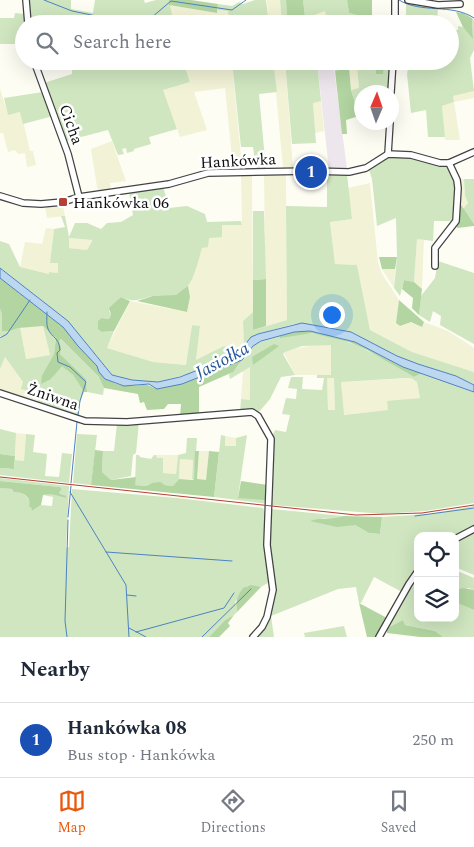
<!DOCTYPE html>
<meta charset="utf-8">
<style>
body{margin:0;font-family:Spectral,serif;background:#f6f6f7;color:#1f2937}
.controls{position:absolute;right:15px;bottom:15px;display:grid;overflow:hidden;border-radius:10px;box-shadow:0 5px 20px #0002}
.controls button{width:45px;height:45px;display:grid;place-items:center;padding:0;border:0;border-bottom:1px solid #e0e1e3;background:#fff;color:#1f2937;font:25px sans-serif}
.compass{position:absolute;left:354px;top:85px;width:45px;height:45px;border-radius:50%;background:#fff;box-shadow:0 5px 20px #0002;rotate:2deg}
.you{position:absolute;left:331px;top:314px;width:18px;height:18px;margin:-12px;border:4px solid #fff;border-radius:50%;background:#1a73e8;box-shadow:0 0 0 8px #1a73e833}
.badge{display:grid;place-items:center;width:32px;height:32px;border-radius:50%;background:#ea580c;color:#fff;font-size:16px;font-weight:700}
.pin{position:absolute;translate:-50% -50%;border:2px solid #fff;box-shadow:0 1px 5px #0006}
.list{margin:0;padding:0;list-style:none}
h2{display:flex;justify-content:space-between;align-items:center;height:65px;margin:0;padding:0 20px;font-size:21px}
h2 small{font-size:16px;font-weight:400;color:#747a83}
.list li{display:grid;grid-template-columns:32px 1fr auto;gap:15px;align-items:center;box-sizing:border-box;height:75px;padding:0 20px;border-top:1px solid #e0e1e3}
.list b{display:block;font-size:19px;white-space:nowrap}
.list p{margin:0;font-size:16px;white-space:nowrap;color:#747a83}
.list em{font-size:16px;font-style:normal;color:#747a83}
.icon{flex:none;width:28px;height:28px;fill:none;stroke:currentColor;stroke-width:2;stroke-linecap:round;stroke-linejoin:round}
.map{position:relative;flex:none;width:474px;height:637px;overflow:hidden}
.search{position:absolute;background:#fff;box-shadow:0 5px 20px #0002;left:15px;right:15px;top:15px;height:55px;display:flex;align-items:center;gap:12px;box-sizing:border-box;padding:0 18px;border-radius:28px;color:#747a83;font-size:19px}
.sheet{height:140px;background:#fff}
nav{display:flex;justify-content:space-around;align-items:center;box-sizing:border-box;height:70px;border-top:1px solid #e0e1e3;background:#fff;font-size:14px;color:#747a83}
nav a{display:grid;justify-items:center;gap:2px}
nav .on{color:#ea580c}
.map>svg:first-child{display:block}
.industrial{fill:#ede6ed}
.farmland{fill:#f1f2d6}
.green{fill:#cfe6c0;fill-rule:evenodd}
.forest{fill:#b2d5a1}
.water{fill:#bed7f0;stroke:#4c83c0}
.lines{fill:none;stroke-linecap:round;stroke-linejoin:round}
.stream{stroke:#4c83c0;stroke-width:1}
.minor-casing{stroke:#434343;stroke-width:8}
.minor{stroke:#fff;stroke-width:5.5}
.rail{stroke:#b33f35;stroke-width:1}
.poi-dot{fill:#b33f35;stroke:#fff;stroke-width:2}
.labels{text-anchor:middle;stroke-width:5;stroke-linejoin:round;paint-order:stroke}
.street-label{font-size:16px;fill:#101010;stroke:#fff}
.poi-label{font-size:16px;fill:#101010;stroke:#fff;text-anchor:start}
.water-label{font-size:18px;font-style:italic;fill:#255696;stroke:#fff}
</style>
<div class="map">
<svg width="474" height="637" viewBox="0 0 474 637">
<rect width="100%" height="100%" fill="#fefdf4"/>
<polygon class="industrial" points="317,61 333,61 347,169 329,170"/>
<g class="farmland">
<polygon points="267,0 280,0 282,24 269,24"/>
<polygon points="170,5 217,13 218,10 228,11 229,24 174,24"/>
<polygon points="325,11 327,24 313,24 312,16"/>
<polygon points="183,61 232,61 242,168 233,168 225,88 194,92 207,130 180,137 163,90 190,82"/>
<polygon points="273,61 285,61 293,168 283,168"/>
<polygon points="357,66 359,89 351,90 349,67"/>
<polygon points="0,89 8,114 21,112 30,151 33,151 36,165 27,167 25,153 18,154 15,150 8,152 3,133 0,133"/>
<polygon points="474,91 474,98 454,102 460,140 445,140 442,106 454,102 453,96"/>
<polygon points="321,101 324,131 315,133 313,102"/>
<polygon points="112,141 126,181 110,183 111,191 98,193 91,149"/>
<polygon points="241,173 252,174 253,312 243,321 244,346 233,353 224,346 196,361 200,326 192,325 186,365 153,362 107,348 130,301 187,312 190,297 188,286 202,247 209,237 222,225 242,225"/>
<polygon points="264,173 286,173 287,320 266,326"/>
<polygon points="457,179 464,179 465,196 468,204 463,209 459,202"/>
<polygon points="370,183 378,263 382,274 399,300 396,323 400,326 411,322 422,327 424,322 448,331 474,348 474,372 412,352 370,330 357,265 335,264 330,222 352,219 348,188"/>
<polygon points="62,202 65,216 47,218 45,205"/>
<polygon points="46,228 54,229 50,263 58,263 58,273 49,272 49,274 20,267 25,242 42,244"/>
<polygon points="69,238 92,240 87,250 69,248"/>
<polygon points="417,239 424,240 422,289 414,282"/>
<polygon points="382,269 395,269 394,288"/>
<polygon points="43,326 50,355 26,359 20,327"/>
<polygon points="314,345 331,345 331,375 295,375 284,353 287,350"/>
<polygon points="5,357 23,382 41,394 38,404 0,392 0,369"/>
<polygon points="250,367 250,400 241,399 243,370"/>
<polygon points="327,378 334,378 335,410 328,411"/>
<polygon points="411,378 417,382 420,398 387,402 389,410 343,415 341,382"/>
<polygon points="16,433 26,434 24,461 15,460"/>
<polygon points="225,436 236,438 236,446 225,446"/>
<polygon points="199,451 209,451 206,480 197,480"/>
<polygon points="156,455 178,455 176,474 163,473"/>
<polygon points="180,459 193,460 192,479 179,479"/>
</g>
<g class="green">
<polygon points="28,0 71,0 71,9 93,13 95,0 144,0 145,3 156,0 169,0 174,24 29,24"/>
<polygon points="255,0 266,0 269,24 229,24 228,11 218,10 218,4 232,6 239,2 243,4"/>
<polygon points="280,0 286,0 287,18 305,16 303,0 347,0 349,13 372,19 372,24 327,24 325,11 312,16 313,24 282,24"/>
<polygon points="406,1 438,7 437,24 396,24 396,20 406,20"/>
<polygon points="15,13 25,14 26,24 24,24 24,44 0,44 0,18 14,18"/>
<polygon points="472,18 474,20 474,50 470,58 474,91 453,96 454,102 442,106 445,137 428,137 426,110 411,113 407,74 409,63 407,61 450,61 451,31 458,30 458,26 463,27 473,38"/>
<polygon points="76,61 183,61 190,82 163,90 177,129 149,137 151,144 134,149 134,151 127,153 126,148 122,149 124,154 118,155 108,130 66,141 44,83 72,74 72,70 77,68"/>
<polygon points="232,61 273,61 277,92 259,94 266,170 256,169 253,147 241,147"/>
<polygon points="285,61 317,61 321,101 313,103 316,143 292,144"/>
<polygon points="333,61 376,61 377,74 384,64 391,64 390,92 362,92 361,115 359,116 351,90 359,88 357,67 335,71"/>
<polygon points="43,92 53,116 23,124 20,112 8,115 4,98"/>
<polygon points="400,156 413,157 449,167 455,180 454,221 434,221 433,241 417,239 414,282 404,280 400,296 394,288 397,257 396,218 377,226 372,179 369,170 386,157"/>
<polygon points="327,173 347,174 352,219 330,222 335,264 357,265 370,330 412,352 474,372 474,385 456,376 418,364 397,356 351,332 327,327 294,324 258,334 251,337 244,346 243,321 253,312 253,330 287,320 286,206 327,207"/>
<polygon points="464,179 474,179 474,224 463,209 468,203 465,196"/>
<path d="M163,186L169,208L187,206L205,214L207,222L241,221L242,225H222V237L209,238L208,247L202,248C197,263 193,292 174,296C167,297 161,295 154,296C139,298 137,304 121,297L109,311L111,315L109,319L102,318V332L114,331L107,348L153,362L186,365L192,325L200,326L196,360L224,346L229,348L233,353L211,365L192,373L158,382L132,380L112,375L68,321L0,268V241L9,244L20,267L49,274V272L58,273V263H50L54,229L65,227L61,216H65L69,237L75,223H87L101,229L107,223L121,222L133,215L129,192ZM69,238L92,240V241L87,250L69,248Z"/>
<polygon points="253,211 264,211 266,279 253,280"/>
<polygon points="438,261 474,273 474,344 440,325 441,316 433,311 430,322 419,315 421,296 435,278"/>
<polygon points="0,309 10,331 20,327 26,359 50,355 43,326 56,338 54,354 42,375 51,379 62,365 73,375 84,392 80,402 79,417 38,404 40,394 21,389 23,382 5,357 0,369 0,339 2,338 0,336"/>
<path d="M300,333C341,331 380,357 414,377L422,373L474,392V503L425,511L383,514L272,505L271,438L275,430L286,432L290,415L282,414L286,398L296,399L297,389L288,388L291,377H303L302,389L322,390L324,378H317V375H331V345L302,346L285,352L283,354L295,375L281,377L270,399L259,412L240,413L241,399L250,400V367L230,379L229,374C240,368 243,354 253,346C260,340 271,339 280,336V337ZM327,378H334L335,410H328ZM406,378H411L417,382L420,398L387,401L388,410L344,415L341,382Z"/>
<polygon points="61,339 100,378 104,388 103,395 87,392 86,379 60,354 59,341"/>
<polygon points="139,422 136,453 133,455 131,476 111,480 102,472 103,451 114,451 117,424"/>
<polygon points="0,429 16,433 15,456 0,454"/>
<polygon points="26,434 35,435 33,452 47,454 45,476 59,477 62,453 72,454 69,483 0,475 0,468 14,469 15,460 24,461"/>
<polygon points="77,434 97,435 91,485 73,483"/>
<polygon points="221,435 225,436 225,446 236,446 236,438 247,435 238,497 268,496 268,504 214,497"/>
<polygon points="187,438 197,438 194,480 192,479 193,460 180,459 179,479 173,486 152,483 146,486 135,485 136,455 139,455 140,457 151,459 154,455 156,455 157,458 163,458 163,473 176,474 178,455 186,453"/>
<path d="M0,478L69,486L66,548L69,547L72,489L177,498L263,508L267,518L271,581L261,587L247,586L235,602L237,612L234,615L225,620L209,637H0V488C19,489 29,491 32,511L41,505L52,506L53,497L43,495L50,493L66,498L64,495L59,493L62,489L60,487L0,481Z"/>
<polygon points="474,506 474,508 470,509 474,509 474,526 455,536 418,536 418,568 402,592 374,577 361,603 359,603 356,587 338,589 271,616 274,637 255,637 272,601 269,552 271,509 343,516 337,518 320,518 355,525 369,533 380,534 382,517 429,514"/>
<polygon points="474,532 474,575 455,567 455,542"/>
<polygon points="455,570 474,578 474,590 469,588 458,589 457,603 474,610 474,637 443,637 435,631 405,625 403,620 387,628 418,575 418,618 455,618"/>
<polygon points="344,626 347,637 305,637 304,633"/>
</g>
<g class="forest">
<polygon points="169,0 191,0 218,4 217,13 169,5"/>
<polygon points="286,0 303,0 305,16 287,18"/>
<polygon points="347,0 372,0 372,19 349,13"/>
<polygon points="456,12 463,13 472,18 473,39 463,27"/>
<polygon points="376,61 391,61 391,64 384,64 383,74 376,74"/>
<polygon points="349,67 351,90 359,116 346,120 347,134 342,134 335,71"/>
<polygon points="459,202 474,224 474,226 457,228 456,223"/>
<polygon points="379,257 397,257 395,269 382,269"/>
<path d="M0,278L63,327L97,366C103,381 119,387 134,386C143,385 147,383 154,388L182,384L242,360L233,372L199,387V415L180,417L181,404H168L164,409L147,410L144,402L140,403L138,394L104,388L99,377L61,339L59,341L61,348L60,354L86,379L87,392H84L73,375L62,366L51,379L41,384L42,375L54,354L56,338L43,326L18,328L10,331H2V314L0,309Z"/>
<polygon points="266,279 266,326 253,330 253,280"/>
<polygon points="404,280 414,282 422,289 419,315 412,308 413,298 402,289"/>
<polygon points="188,286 190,297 187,312 137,301 153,296 176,295"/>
<polygon points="121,297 130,301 114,331 102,332 98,329 98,321 102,318 109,319 111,315 109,308"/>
<polygon points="399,300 424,322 422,327 411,322 400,326 396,323"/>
<polygon points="310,331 355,342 403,367 422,373 414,377 367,350 349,342 312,333 280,338 280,336 294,332"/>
<polygon points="274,344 279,346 253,365 252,357"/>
<polygon points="95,450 103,451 102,472 111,480 136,477 135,485 146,486 152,483 160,482 165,485 173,486 179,479 194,480 195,451 199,451 197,479 206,480 209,451 219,452 214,497 91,485"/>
<polygon points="0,454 15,456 14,469 0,468"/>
<path d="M0,481L60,487L62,489L59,493L66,496V498C57,496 52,493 43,495L41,505L32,511L31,507H29C32,497 23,491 14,492L12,489L0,488Z"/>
<polygon points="241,481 268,485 268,496 265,500 238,498"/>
<path d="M343,516L382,517L380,534L369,533L355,525L337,527L310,521C321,517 333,520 343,516Z"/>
<path d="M251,585L261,587L237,612C235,602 237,596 243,588Z"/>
<polygon points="464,588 474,590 474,610 457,603 458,589"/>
<polygon points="359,603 387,618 377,637 367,637"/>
<polygon points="234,615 228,623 230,626 219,637 209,637 225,620"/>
<polygon points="403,620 405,625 435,631 443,637 420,637 387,633 387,628"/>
</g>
<polygon class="water" points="0,268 68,321 112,375 132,380 158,382 180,377 211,365 244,346 251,337 258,334 302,323 351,332 397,356 418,364 456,376 474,385 474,392 403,367 355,342 310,331 294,332 261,341 253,346 242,360 182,384 157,389 149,384 124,386 105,379 99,372 97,366 78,346 63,327 0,278"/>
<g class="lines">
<g class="stream">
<polyline points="44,0 72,11 135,24"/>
<path d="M399,0C421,14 452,3 474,18"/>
<polyline points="140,24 145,23 171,1 232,10 246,0"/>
<path d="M47,312C47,317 46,324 48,329C52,338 59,337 60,350L57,353L58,362L70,367L86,382L80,401L78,415"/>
<polyline points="0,338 7,334 30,300"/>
<polyline points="71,483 77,422"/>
<polyline points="70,492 126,585 129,637"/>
<polyline points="415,516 474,508"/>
<polyline points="68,517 71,486"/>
<polyline points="106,552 232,561"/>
<polyline points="127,595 136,596"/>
<polyline points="129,628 146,637"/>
<polyline points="136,632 224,608 234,593"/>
<polyline points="67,637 65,621 68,520"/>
<polyline points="202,637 251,589"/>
</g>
<defs>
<g id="minor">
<polyline points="26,0 28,24"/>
<polyline points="408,0 438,5 460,4"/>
<polyline points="395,24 395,0"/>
<polyline points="34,61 68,154 79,197"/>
<polyline points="391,92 393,61"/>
<polyline points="388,154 390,122"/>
<polyline points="0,196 23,203 41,204 63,202 79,197 169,184 208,173 311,171 349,172 366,168 388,154 411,155 440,163 449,163 474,152"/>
<polyline points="435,266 435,248 456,221 458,188 457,180 449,163"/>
<polyline points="0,393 85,421 127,422 252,412 258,416 271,439 267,545 273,590 267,617 262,627 253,637"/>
<polyline points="455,539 474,529"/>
<polyline points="379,637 409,584 418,571"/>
</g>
</defs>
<use href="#minor" class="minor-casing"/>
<use href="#minor" class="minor"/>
<polyline class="rail" points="0,477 356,515 422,513 474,505"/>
</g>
<rect class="poi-dot" x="58" y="197" width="10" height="10" rx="2.5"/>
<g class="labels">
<g class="street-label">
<text transform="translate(72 124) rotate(70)" y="6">Cicha</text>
<text transform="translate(238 160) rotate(-3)" y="6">Hankówka</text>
<text transform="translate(53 396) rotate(19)" y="6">Żniwna</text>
</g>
<g class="poi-label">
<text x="73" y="208">Hankówka 06</text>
</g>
<g class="water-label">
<text transform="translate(222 360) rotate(-28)" y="6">Jasiołka</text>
</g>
</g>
</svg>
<div class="controls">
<button><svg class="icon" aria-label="locate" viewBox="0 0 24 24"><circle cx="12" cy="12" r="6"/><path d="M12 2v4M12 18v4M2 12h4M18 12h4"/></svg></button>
<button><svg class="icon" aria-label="layers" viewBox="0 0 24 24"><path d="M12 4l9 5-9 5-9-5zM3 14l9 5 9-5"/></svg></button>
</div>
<svg class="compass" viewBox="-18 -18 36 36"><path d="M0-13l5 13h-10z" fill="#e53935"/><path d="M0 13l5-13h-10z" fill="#747a83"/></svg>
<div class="you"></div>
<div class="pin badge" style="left:311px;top:172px;background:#1a4fb4">1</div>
<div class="search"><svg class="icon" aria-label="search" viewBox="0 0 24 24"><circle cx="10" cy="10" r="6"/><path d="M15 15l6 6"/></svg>Search here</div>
</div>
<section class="sheet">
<h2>Nearby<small></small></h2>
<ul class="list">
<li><span class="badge" style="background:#1a4fb4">1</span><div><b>Hankówka 08</b><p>Bus stop · Hankówka</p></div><em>250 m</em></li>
</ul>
</section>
<nav>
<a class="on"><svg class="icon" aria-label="map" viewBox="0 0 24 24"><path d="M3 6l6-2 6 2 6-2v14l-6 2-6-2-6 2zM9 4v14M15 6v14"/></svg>Map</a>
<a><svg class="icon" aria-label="directions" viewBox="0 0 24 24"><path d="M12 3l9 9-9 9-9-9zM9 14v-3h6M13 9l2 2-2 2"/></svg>Directions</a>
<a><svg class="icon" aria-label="saved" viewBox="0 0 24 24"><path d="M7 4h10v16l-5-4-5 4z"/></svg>Saved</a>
</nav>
